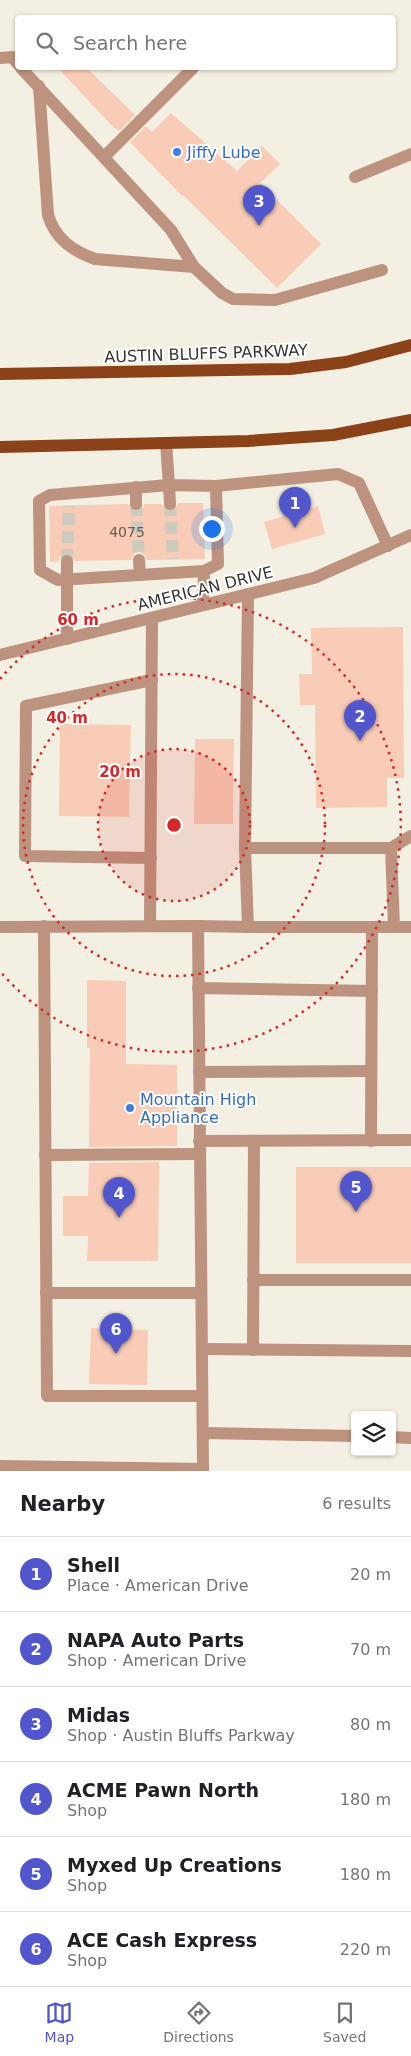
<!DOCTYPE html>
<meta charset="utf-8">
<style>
body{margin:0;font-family:"DejaVu Sans",sans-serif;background:#f2f2f2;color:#202124}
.controls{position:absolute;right:15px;bottom:15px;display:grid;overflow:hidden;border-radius:5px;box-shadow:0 1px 4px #0004}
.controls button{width:45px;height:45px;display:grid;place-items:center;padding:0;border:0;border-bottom:1px solid #e0e0e0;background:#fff;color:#202124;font:25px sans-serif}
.you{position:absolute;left:211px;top:528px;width:18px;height:18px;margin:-12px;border:4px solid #fff;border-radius:50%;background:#1a73e8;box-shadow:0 0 0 8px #1a73e833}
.badge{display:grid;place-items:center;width:32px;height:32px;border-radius:50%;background:#5256cd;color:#fff;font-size:16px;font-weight:700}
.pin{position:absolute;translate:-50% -41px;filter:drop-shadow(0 1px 2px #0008)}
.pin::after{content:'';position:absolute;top:26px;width:18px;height:15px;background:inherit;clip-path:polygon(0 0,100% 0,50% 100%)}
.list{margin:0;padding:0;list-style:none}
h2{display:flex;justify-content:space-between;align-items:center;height:65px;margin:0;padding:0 20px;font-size:21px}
h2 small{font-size:16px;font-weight:400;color:#757577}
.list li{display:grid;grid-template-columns:32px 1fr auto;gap:15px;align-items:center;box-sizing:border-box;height:75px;padding:0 20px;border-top:1px solid #e0e0e0}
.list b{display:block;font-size:19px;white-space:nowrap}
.list p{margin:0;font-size:16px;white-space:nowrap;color:#757577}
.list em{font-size:16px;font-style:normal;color:#757577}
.icon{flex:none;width:28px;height:28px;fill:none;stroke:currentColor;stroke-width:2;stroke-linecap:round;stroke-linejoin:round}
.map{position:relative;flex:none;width:411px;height:1471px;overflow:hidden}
.search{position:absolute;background:#fff;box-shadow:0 1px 4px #0004;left:15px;right:15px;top:15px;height:55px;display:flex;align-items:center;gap:12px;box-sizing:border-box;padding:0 18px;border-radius:5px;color:#757577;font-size:19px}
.sheet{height:515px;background:#fff}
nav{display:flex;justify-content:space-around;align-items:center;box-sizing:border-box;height:70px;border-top:1px solid #e0e0e0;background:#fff;font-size:14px;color:#757577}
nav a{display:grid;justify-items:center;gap:2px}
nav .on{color:#5256cd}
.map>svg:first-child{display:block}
.building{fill:#f8ccb6}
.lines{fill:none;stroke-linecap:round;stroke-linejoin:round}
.minor-tunnel{stroke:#cdcabe;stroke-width:12;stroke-dasharray:12 6;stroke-linecap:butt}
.minor{stroke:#bd927e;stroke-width:12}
.major{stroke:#8c4218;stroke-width:12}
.ring{fill:none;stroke:#d62828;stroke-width:2.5;stroke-dasharray:2.5 5}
.shop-dot{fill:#3f7fe0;stroke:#fff;stroke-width:2}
.labels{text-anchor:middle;stroke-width:4;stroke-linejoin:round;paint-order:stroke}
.number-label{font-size:14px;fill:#675b52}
.shop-label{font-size:16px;fill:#366cbe;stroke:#fff;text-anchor:start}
.street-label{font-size:16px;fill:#373530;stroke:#fff}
.centre{fill:#d62828;stroke:#fff;stroke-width:2.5}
.ring-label{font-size:15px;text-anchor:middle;font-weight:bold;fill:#d62828;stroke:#fff;stroke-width:4;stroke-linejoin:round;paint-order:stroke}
</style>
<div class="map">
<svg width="411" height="1471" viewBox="0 0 411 1471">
<rect width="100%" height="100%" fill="#f3efe2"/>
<g class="building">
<polygon points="58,68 87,68 135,115 119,131 116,128 115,129"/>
<polygon points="171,113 237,171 262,146 280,164 260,183 321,244 277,288 183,195 182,196 130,142 146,126 152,132"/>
<polygon points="178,503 203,503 205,559 147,560 145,555 139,552 134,554 131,560 75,561 71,554 67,553 60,557 59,561 50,562 49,506 128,504 132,511 136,512 143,508 144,504 162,504 164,509 170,512 175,510"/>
<polygon points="318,506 325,534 272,549 264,522"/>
<polygon points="403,627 404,778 387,778 387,807 316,808 315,705 300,705 299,674 312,674 311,628"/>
<polygon points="60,724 131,725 129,817 59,816"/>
<polygon points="195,739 234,739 233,824 194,824"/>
<polygon points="87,980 126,981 126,1064 177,1065 177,1146 89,1147 90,1048 87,1048"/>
<polygon points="159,1162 158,1261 87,1261 88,1236 63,1236 63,1196 88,1196 89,1163"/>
<rect x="296" y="1167" width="115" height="96"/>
<polygon points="91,1328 148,1330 147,1385 89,1384"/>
</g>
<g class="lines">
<g class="minor-tunnel">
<polyline points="136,504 139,560"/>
<polyline points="170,504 173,559"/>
<polyline points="67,561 69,506"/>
</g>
<g class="minor">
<polyline points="0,58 12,57 18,64"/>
<polyline points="21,68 171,230 194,267 222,293 233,299 275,300 382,270"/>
<path d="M39,86L48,215C55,239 73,251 95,259L194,267"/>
<polyline points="104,157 193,68"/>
<polyline points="355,177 411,154"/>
<polyline points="166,443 169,485 50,495 39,501 40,570 58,580 204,571 218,564 216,486 169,485 170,504"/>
<polyline points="216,486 338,474 359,483 388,546"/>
<polyline points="136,487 136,504"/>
<polyline points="139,560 140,575"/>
<polyline points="203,605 204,571"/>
<polyline points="67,639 67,561"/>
<polyline points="0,655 314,578 411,535"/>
<polyline points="245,848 391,848 394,927"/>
<polyline points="391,848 411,836"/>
<polyline points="151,858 25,856 26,706 152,680"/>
<polyline points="44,926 47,1396 202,1396"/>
<polyline points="150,926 152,618"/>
<polyline points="198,926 248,927 245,848 248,594"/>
<polyline points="0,927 198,926 203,1469 0,1466"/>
<polyline points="248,927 411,927"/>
<polyline points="198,988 372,991"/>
<polyline points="199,1072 371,1071"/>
<polyline points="199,1141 411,1140"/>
<polyline points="371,1141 372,927"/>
<polyline points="45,1155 199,1154"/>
<polyline points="253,1280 411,1280"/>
<polyline points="46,1293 201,1293"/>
<polyline points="202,1349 411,1351"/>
<polyline points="253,1350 254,1141"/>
<polyline points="203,1433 355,1436"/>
<polyline points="392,1437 411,1438"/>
</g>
<g class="major">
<polyline points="0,374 290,369 346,362 411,345"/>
<polyline points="0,447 248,441 333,435 411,420"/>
</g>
</g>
<circle cx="174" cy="825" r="76" fill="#d62828" fill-opacity=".12"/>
<g class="ring">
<circle cx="174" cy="825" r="76"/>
<circle cx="174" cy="825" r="151"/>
<path d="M0 679A227 227 0 1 1 0 971"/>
</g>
<g class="shop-dot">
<circle cx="177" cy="152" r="5"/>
<circle cx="130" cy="1108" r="5"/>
</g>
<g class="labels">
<g class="number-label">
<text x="127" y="537">4075</text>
</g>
<g class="shop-label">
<text x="187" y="158">Jiffy Lube</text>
<text x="140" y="1105">Mountain High<tspan x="140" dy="18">Appliance</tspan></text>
</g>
<g class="street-label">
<text transform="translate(206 353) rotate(-2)" y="6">AUSTIN BLUFFS PARKWAY</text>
<text transform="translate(205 588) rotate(-14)" y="6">AMERICAN DRIVE</text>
</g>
</g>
<circle cx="174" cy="825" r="8" class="centre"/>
<g class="ring-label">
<text x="78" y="625">60 m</text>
<text x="67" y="723">40 m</text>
<text x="120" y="777">20 m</text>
</g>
</svg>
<div class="controls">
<button><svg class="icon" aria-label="layers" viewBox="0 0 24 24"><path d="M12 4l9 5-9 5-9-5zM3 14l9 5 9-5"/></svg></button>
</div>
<div class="you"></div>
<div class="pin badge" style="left:295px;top:528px">1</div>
<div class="pin badge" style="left:360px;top:741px">2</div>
<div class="pin badge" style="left:259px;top:226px">3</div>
<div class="pin badge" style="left:119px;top:1218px">4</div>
<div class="pin badge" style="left:356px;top:1212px">5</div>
<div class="pin badge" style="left:116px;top:1354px">6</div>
<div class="search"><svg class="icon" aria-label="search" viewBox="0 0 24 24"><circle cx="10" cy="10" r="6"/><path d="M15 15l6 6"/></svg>Search here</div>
</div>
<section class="sheet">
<h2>Nearby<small>6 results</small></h2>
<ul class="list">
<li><span class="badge">1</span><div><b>Shell</b><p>Place · American Drive</p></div><em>20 m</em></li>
<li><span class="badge">2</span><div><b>NAPA Auto Parts</b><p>Shop · American Drive</p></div><em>70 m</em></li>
<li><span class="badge">3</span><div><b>Midas</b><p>Shop · Austin Bluffs Parkway</p></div><em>80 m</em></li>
<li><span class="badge">4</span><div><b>ACME Pawn North</b><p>Shop</p></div><em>180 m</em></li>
<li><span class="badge">5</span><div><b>Myxed Up Creations</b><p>Shop</p></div><em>180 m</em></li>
<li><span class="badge">6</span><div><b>ACE Cash Express</b><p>Shop</p></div><em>220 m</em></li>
</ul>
</section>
<nav>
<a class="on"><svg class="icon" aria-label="map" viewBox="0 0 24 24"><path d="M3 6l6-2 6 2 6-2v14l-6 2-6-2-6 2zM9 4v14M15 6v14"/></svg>Map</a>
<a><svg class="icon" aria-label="directions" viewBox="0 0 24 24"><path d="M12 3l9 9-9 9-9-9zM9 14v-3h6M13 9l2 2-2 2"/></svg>Directions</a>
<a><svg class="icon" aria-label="saved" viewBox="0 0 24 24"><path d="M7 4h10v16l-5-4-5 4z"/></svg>Saved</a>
</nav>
